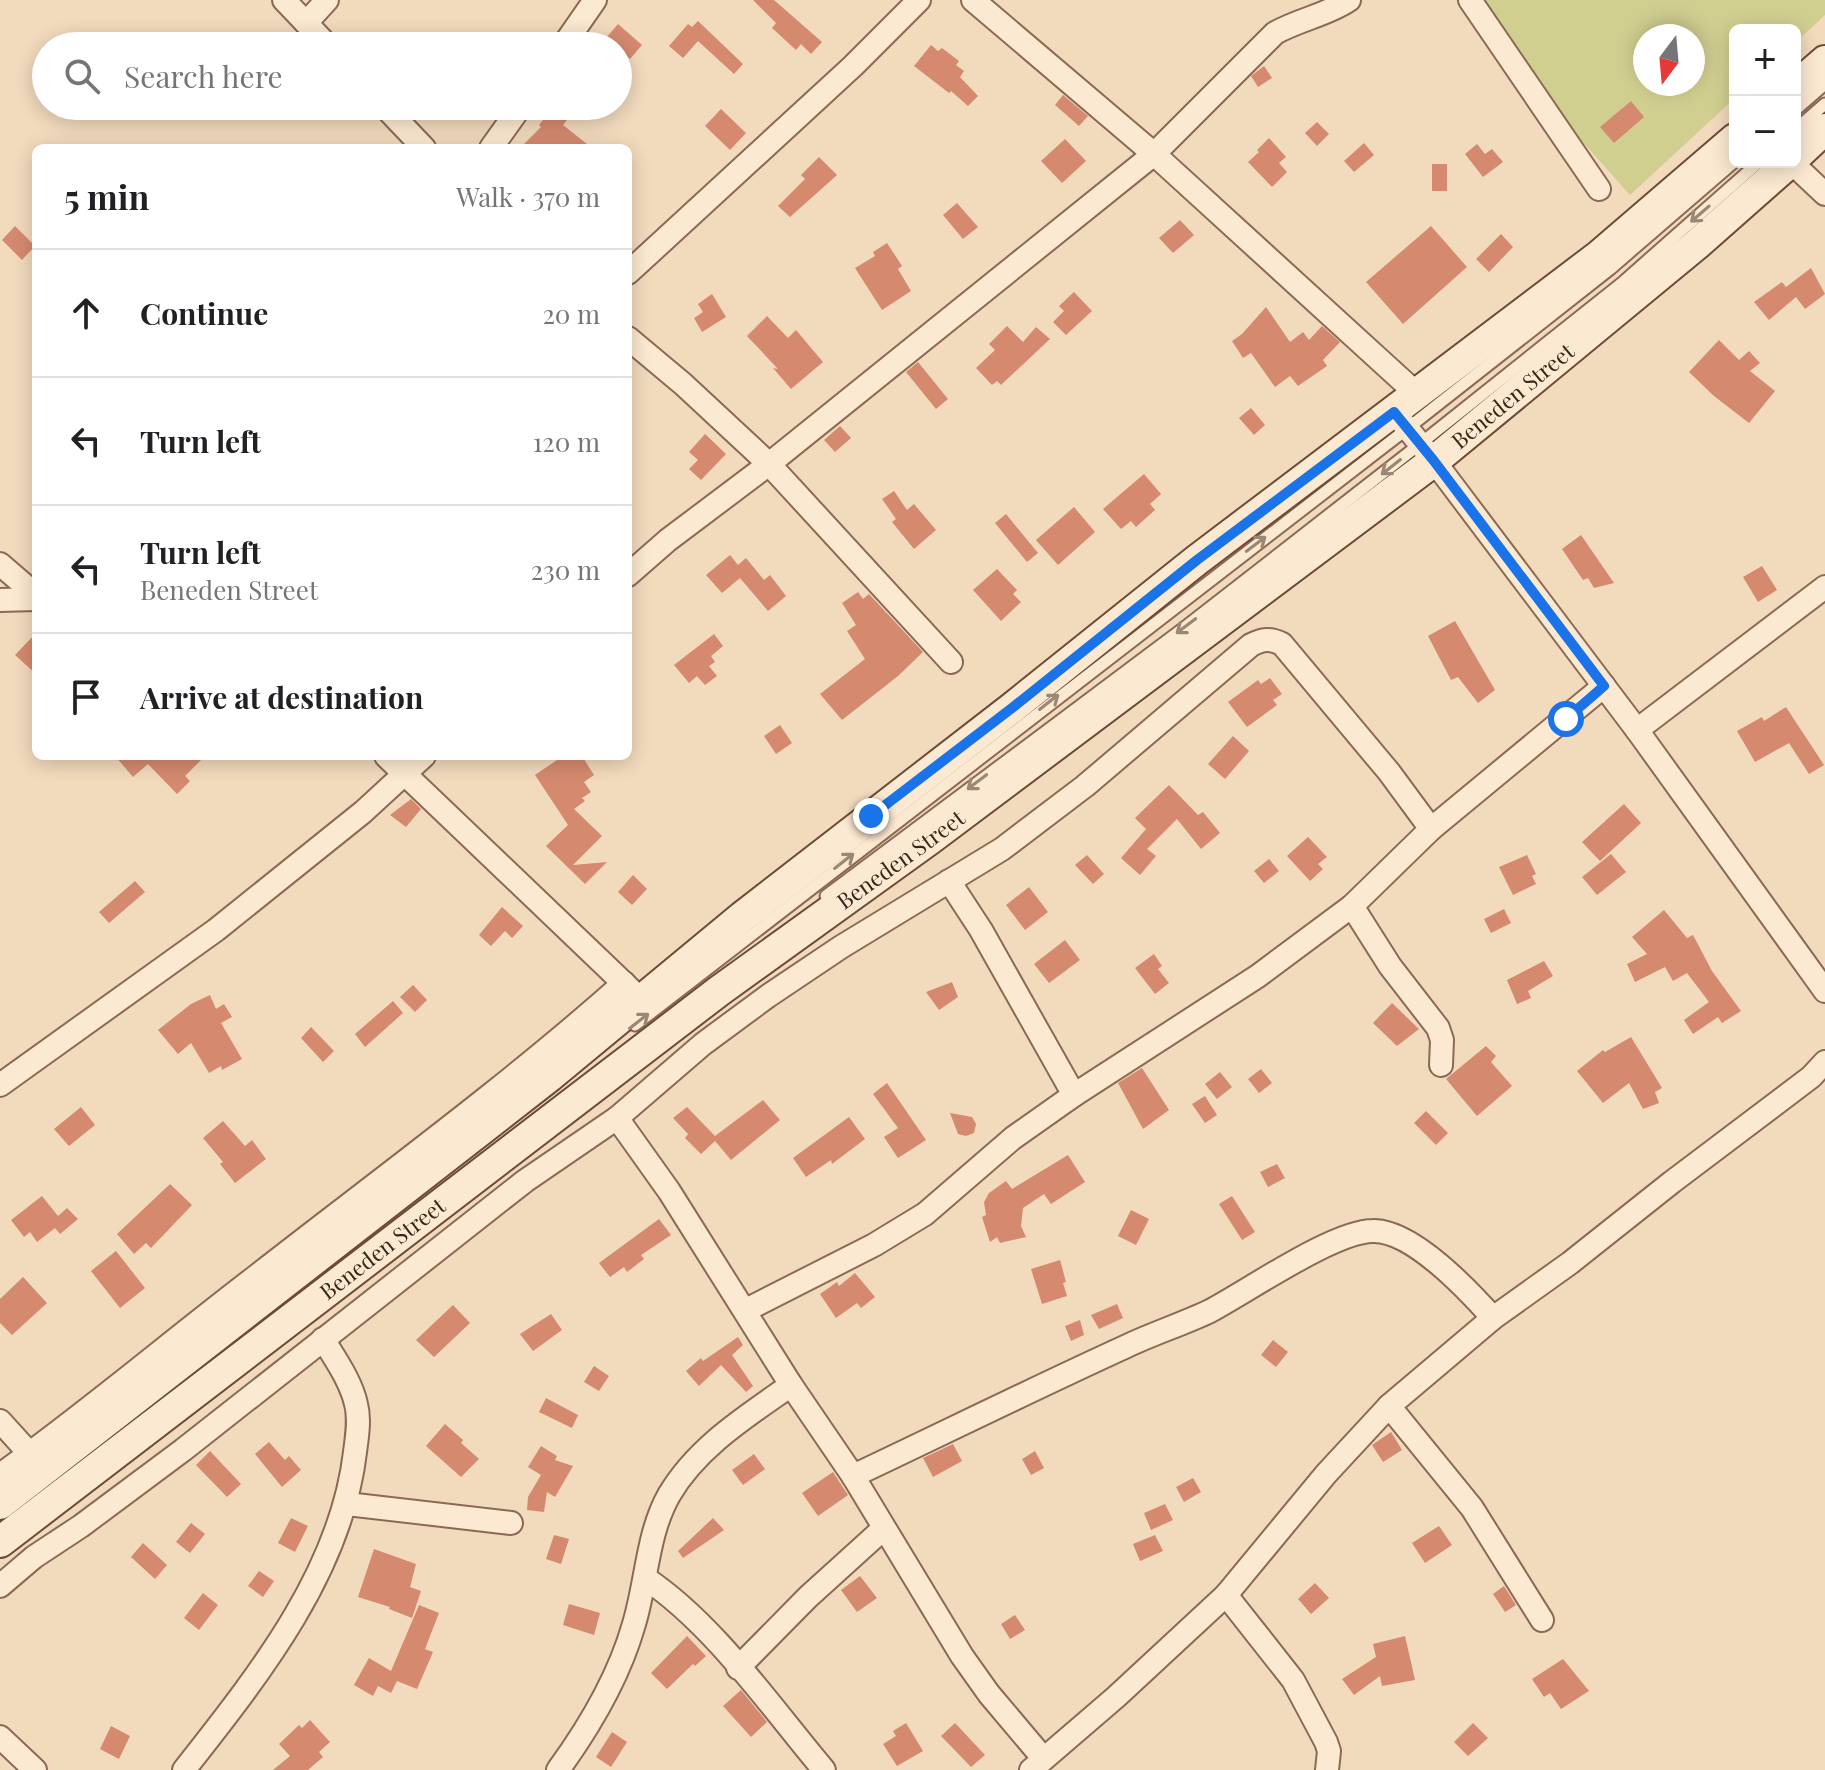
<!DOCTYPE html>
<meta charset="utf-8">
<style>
body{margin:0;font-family:"Playfair Display",serif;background:#f2f2f2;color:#202124}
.controls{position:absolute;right:24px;top:24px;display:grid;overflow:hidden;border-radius:12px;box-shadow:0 4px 20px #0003}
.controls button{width:72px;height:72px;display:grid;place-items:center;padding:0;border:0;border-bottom:2px solid #e0e0e0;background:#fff;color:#202124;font:40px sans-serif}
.compass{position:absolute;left:1633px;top:24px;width:72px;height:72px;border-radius:50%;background:#fff;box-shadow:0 4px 20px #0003;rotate:196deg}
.stop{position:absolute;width:24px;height:24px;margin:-18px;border:6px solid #1a73e8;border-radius:50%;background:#fff}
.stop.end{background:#1a73e8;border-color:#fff;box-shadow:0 2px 8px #0008}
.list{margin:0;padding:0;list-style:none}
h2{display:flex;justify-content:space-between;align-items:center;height:104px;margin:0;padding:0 32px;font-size:34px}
h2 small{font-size:26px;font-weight:400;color:#757577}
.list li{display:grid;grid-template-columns:52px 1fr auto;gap:24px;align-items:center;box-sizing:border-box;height:128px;padding:0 32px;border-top:2px solid #e0e0e0}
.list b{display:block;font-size:30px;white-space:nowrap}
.list p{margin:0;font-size:26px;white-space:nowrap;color:#757577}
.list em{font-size:26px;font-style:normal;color:#757577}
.icon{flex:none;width:44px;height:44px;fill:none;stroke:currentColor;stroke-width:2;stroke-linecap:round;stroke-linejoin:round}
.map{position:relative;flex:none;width:1825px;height:1770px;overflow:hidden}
.search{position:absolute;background:#fff;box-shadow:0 4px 20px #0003;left:32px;top:32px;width:600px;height:88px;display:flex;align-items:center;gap:20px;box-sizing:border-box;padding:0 28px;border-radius:44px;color:#757577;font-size:30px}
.panel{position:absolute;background:#fff;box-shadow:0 4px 20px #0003;left:32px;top:144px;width:600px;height:616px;border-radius:12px}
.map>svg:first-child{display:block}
.green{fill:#d1cf90;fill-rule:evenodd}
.building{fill:#d58a6f}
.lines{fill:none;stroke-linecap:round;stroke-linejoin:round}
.lane-casing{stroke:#8c6954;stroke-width:15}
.street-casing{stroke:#8c6954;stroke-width:26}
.secondary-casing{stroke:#6d4a38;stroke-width:34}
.lane{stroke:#fce9d1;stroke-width:11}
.street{stroke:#fce9d1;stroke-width:22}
.secondary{stroke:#fce9d1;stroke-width:30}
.oneway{stroke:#9b8776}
.route{stroke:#1a73e8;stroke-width:10}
.labels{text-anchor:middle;stroke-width:7;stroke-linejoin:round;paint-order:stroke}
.street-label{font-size:22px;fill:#3a251b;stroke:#f9e6cd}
</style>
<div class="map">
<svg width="1825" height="1770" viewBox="0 0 1825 1770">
<rect width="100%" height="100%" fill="#f2dabd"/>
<path class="green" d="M1456,0H1825V15L1795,43V30H1735V98L1630,195ZM1645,36H1693V84H1645Z"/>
<g class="building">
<polygon points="753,0 774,0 822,42 811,54 801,44 796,50 772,28 776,23"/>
<polygon points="698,21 743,64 734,74 698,41 683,58 669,46 688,24 692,27"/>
<polygon points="618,24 642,45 630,59 606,38"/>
<polygon points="931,45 938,51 942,48 959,61 956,65 964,71 960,77 978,96 968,106 951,91 949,93 914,66"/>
<polygon points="1264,66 1272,78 1258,87 1251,76"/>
<polygon points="1063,95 1088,116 1079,126 1055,105"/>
<polygon points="1631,101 1644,117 1614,143 1600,127"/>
<polygon points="554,106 579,106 563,125 592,148 520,148 541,127 539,125"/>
<polygon points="721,109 746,133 730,150 705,126"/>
<polygon points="1317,122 1329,134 1317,146 1305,133"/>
<polygon points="1269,138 1286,157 1279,163 1287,172 1272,187 1248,162 1259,152 1257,150"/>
<polygon points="1065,139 1086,161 1062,183 1041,161"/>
<polygon points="1364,143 1374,155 1354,172 1344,161"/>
<polygon points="1477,144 1485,154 1492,149 1503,162 1483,177 1465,154"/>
<polygon points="819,157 837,175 790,217 778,206 805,179 801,175"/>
<rect x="1432" y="164" width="15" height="27"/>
<polygon points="957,203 978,227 963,239 943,215"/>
<polygon points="1180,220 1194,235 1173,253 1159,238"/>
<polygon points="15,226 35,246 22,260 2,240"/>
<polygon points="1431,226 1467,267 1403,324 1366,282"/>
<polygon points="1501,234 1513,247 1489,272 1476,259"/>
<polygon points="887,243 902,266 898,269 911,291 882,310 855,268 875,256 873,252"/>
<polygon points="1811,268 1825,294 1805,309 1796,297 1769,320 1754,302 1782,282 1786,287"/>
<polygon points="1074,292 1092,311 1066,335 1053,322 1064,311 1059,306"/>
<polygon points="712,294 726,317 702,332 694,318 703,312 698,304"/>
<polygon points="1266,307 1290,342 1303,332 1309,340 1322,326 1340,342 1323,360 1327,366 1298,386 1290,376 1275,387 1251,353 1243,358 1232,341 1242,334"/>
<polygon points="767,316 788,338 796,330 823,362 791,389 773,368 778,369 747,336"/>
<polygon points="1007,326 1023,342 1036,327 1050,339 1001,385 997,381 992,385 976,368 995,350 989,344"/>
<polygon points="1719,340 1739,360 1749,351 1760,363 1750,371 1775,391 1749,423 1714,396 1689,372"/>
<polygon points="918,362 948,399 936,409 906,372"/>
<polygon points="1251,408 1265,425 1254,435 1239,418"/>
<polygon points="840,426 851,438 835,452 824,440"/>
<polygon points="705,434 726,454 701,480 689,469 698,460 689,452"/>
<polygon points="1144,474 1161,494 1150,504 1155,510 1136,527 1131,521 1121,529 1103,509"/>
<polygon points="894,491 907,510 914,504 936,530 914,549 892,522 896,519 882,499"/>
<polygon points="1074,507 1095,532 1058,565 1036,540"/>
<polygon points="1006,514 1038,553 1027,562 995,523"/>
<polygon points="1581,535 1614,583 1594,588 1588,578 1583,580 1562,549"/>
<polygon points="730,555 738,565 746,558 764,580 770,575 786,596 768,611 740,578 722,593 706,575"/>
<polygon points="1762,566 1777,590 1758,602 1743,577"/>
<polygon points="997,569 1017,590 1013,594 1021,602 1001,621 973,590"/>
<polygon points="858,592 863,599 869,594 923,652 898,676 842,720 820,694 865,659 847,631 856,625 842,603"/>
<polygon points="1455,621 1495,690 1478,703 1458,677 1451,680 1428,636"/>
<polygon points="36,633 36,674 15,655"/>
<polygon points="714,634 723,646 711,656 715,662 709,666 717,676 705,685 697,676 689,683 674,665"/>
<polygon points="1270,678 1282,694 1273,700 1277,705 1247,727 1228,702 1258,680 1261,684"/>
<polygon points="1786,707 1824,765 1809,774 1789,743 1755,762 1737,731 1762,717 1764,721"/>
<polygon points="780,725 792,743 776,754 764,736"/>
<polygon points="1233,736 1249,751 1225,779 1208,764"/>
<polygon points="115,756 205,756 185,776 190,781 177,794 148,764 133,777"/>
<polygon points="563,756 582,756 594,775 584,782 591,792 582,798 585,801 574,809 602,836 573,865 607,862 585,884 546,846 568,825 535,775"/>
<polygon points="1169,785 1198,815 1203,812 1220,833 1201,849 1177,819 1147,849 1156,856 1140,875 1121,858 1146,829 1135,818"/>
<polygon points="411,799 421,809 406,827 390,815"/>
<polygon points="1624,804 1641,823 1600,861 1582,842"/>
<polygon points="1308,837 1327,857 1318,864 1323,869 1310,881 1287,856"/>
<polygon points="1611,854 1626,872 1597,895 1582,877"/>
<polygon points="1087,855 1104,874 1093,884 1075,865"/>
<polygon points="1527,855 1536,874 1532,876 1536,884 1513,895 1499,867"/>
<polygon points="1269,859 1279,871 1264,883 1254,871"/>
<polygon points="633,875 647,889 632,905 618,892"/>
<polygon points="135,881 145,892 109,923 99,912"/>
<polygon points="1029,887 1048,912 1025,930 1006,905"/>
<polygon points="502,907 523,926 512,938 505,931 491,946 479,935"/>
<polygon points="1504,909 1511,923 1491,933 1484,919"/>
<polygon points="1664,910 1687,938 1693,935 1712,971 1741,1011 1722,1023 1718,1017 1693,1034 1684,1020 1709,1002 1687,973 1673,981 1665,967 1635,982 1627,964 1647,954 1632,937"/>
<polygon points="1065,940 1080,960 1049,983 1034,964"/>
<polygon points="1154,954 1162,966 1158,969 1169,983 1155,994 1135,968"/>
<polygon points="1544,961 1553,976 1528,991 1531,998 1517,1004 1507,980"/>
<polygon points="952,982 958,997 939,1010 926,992"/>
<polygon points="413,985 427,1000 415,1012 400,997"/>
<polygon points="210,995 216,1009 224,1004 232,1017 221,1023 242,1059 222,1070 221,1066 209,1073 191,1043 178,1054 158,1030 191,1004"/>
<polygon points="393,1001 403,1013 365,1047 355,1034"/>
<polygon points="1392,1003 1419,1029 1397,1046 1373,1023"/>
<polygon points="311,1027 334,1051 323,1062 301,1038"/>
<polygon points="1631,1037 1662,1088 1655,1092 1659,1103 1643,1109 1629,1083 1603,1103 1577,1071 1603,1050 1605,1052"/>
<polygon points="1486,1046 1496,1056 1491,1062 1512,1086 1477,1116 1446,1079"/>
<polygon points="1142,1068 1169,1110 1143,1129 1118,1083"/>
<polygon points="1261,1069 1272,1083 1259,1093 1248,1079"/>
<polygon points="1220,1072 1232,1087 1217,1099 1205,1084"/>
<polygon points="887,1083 926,1140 898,1158 884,1137 898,1128 873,1094"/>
<polygon points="1205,1096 1217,1115 1205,1123 1192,1104"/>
<polygon points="763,1100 780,1120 731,1160 715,1141 701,1154 685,1138 688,1134 673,1118 687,1107 715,1136"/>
<polygon points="81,1107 95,1125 69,1146 54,1129"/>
<polygon points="1426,1111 1448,1133 1436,1145 1414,1123"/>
<polygon points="950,1113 972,1117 976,1124 974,1133 966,1136 958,1134"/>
<polygon points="849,1117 865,1139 832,1164 831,1160 806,1177 793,1158"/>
<polygon points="223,1121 245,1146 252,1140 266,1159 235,1183 220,1164 223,1162 203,1138"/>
<polygon points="1068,1155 1085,1182 1051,1204 1044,1194 1023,1208 1021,1226 1026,1237 1000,1243 997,1237 990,1242 982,1217 986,1215 984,1202 989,1193 1006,1181 1012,1189"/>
<polygon points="1277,1164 1285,1178 1268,1187 1260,1172"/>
<polygon points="170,1184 192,1205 151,1248 146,1243 134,1254 117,1234"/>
<polygon points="42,1196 58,1216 67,1208 78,1219 60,1234 55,1228 37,1242 30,1232 24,1237 11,1220"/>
<polygon points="1232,1196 1255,1232 1242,1240 1219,1204"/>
<polygon points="1131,1210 1149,1219 1136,1245 1118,1236"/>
<polygon points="659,1219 671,1235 641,1255 644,1259 627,1272 624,1267 610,1277 599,1263"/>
<polygon points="116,1251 145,1288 120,1308 91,1271"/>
<polygon points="1060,1260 1066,1282 1063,1283 1067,1296 1042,1304 1031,1269"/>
<polygon points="855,1273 875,1297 861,1308 857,1303 836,1318 820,1294 837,1282 839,1286"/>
<polygon points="23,1277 47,1303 12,1335 0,1323 0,1299"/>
<polygon points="1117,1304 1123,1318 1099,1329 1091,1315"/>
<polygon points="453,1305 470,1323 434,1357 416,1340"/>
<polygon points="551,1314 562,1330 533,1351 520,1334"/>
<polygon points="1080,1320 1084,1335 1071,1341 1065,1326"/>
<polygon points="738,1337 743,1345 732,1355 753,1386 746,1392 721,1365 699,1386 686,1371 701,1358 703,1361"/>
<polygon points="1273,1340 1288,1352 1276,1367 1261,1355"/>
<polygon points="594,1366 609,1376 599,1391 584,1382"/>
<polygon points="546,1398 578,1415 572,1428 539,1412"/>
<polygon points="445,1424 463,1440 461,1443 479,1459 461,1477 426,1446"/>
<polygon points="1391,1432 1402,1450 1383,1462 1372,1445"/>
<polygon points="269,1442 285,1460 289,1456 301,1470 282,1487 255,1454"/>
<polygon points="953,1444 962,1461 933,1477 923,1458"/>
<polygon points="541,1446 557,1456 555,1460 573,1466 555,1497 547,1492 544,1512 527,1510 528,1497 541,1475 528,1467"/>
<polygon points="210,1451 241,1484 227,1497 196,1465"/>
<polygon points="1035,1451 1044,1468 1031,1475 1022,1459"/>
<polygon points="754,1454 765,1469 743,1485 732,1470"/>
<polygon points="833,1472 848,1495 818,1516 802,1493"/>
<polygon points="1193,1478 1201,1492 1184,1502 1176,1487"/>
<polygon points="1165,1504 1173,1520 1151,1530 1144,1513"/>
<polygon points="291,1518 308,1526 295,1552 278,1543"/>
<polygon points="713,1518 724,1530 683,1558 678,1551"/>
<polygon points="191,1523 205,1534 190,1553 176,1542"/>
<polygon points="1439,1526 1452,1545 1425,1563 1412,1543"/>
<polygon points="554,1535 569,1539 561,1564 546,1559"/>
<polygon points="1155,1535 1163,1551 1140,1561 1133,1544"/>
<polygon points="143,1543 167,1565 155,1579 131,1557"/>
<polygon points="374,1549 416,1564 410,1587 421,1591 412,1618 389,1609 390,1607 358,1597"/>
<polygon points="259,1571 274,1581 263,1597 248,1586"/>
<polygon points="860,1576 877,1598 857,1612 841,1590"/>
<polygon points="1315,1583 1329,1598 1311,1614 1298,1599"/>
<polygon points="1504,1586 1516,1605 1505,1612 1493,1594"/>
<polygon points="203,1593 218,1605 199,1630 184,1618"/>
<polygon points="569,1604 600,1613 594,1635 563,1625"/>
<polygon points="419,1605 439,1613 425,1649 433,1652 417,1689 397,1681 391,1693 378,1686 373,1696 354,1685 369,1658 391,1671"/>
<polygon points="1015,1615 1025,1630 1010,1639 1001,1624"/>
<polygon points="687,1636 706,1656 695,1666 693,1664 667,1689 651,1673"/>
<polygon points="1405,1636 1415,1680 1382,1686 1380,1676 1354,1695 1342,1679 1376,1657 1373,1644"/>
<polygon points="1563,1659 1589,1691 1561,1709 1550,1693 1544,1697 1532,1679"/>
<polygon points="741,1690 767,1722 751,1737 723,1706"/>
<polygon points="310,1720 330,1742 319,1752 323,1757 308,1770 273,1770 290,1756 279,1744 299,1725 302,1728"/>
<polygon points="906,1723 923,1751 897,1766 883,1744 896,1736 893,1731"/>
<polygon points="955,1723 985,1755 971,1767 941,1736"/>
<polygon points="1473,1723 1488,1738 1468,1756 1454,1742"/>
<polygon points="111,1726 130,1736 119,1759 100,1749"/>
<polygon points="612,1732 627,1742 611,1767 596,1757"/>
</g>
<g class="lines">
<defs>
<g id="lane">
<polyline points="1795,110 1825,84"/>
<polyline points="1795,130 1825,104"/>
<polyline points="826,896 1184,628 1420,444 1622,283 1759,162"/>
<polyline points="635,1025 1408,428 1610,269 1735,161"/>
</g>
<g id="street">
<polyline points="284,0 328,46"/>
<polyline points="973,0 1154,154 1417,394"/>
<polyline points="1470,0 1599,189"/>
<polyline points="306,23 327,0"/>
<polyline points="563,46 595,0"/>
<polyline points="384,106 424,148"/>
<polyline points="491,148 521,106"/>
<polyline points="1791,162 1825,194"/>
<polyline points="628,273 853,66 919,0"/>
<polyline points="628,338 683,384 769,464 951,662"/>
<polyline points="1394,412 1434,461 1637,730 1825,991"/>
<polyline points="0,564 36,595"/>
<path d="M628,575L668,540L769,464L1154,154L1275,33C1300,19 1327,15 1349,0"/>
<polyline points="0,600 36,599"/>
<polyline points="1637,730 1825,587"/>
<polyline points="386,756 634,993"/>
<polyline points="949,881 981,930 1074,1095"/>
<polyline points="1352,906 1390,966 1438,1028 1442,1040 1441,1065"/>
<polyline points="0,1085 216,930 363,812 424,756"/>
<polyline points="617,1118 669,1191 791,1385 853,1476 962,1656 989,1694 1043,1758"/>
<polyline points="746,1310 874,1245 925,1214 1013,1138 1074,1095 1258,976 1352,906 1431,829 1604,686"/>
<polyline points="1389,1406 1472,1508 1542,1620"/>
<polyline points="0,1421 30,1454"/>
<path d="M0,1475C87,1413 169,1343 254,1278C378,1181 506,1088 624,983"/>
<path d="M853,1476C944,1433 1035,1388 1127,1346C1154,1333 1183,1324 1210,1311C1248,1291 1334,1231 1373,1231C1412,1230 1468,1290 1493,1318"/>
<polyline points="347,1504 511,1523"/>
<path d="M645,1578C714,1624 770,1706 824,1770"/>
<path d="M0,1586L34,1557L81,1526L183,1450L525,1181L617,1118L703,1044L768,996L841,947L1002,849L1085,786L1251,645C1263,639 1270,638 1282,644L1389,772L1431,829"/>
<polyline points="1226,1595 1293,1680 1326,1742 1329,1751 1327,1770"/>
<polyline points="738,1668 808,1597 883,1529"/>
<polyline points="0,1737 35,1770"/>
<path d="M184,1770C257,1677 341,1573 355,1452C357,1437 360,1419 356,1404C351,1381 335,1359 323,1339"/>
<path d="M558,1770C590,1726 619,1677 634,1624C647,1581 647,1534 669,1495C697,1447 747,1416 791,1385"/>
<polyline points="1031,1770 1116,1697 1226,1595 1326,1474 1389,1406 1493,1318 1570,1263 1672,1182 1811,1077 1825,1062"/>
</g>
<g id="secondary">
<polyline points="1795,87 1825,61"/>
<polyline points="1795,157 1825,129"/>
<polyline points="0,1504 550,1076 742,917 1012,708 1197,560 1600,255 1735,139"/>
<path id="s1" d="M0,1542L719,991L930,839L1434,461L1696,245L1790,162"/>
</g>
</defs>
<use href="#lane" class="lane-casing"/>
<use href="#street" class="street-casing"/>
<use href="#secondary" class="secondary-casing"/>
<use href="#lane" class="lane"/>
<use href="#street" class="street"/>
<use href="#secondary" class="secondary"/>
</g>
<defs><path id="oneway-shaft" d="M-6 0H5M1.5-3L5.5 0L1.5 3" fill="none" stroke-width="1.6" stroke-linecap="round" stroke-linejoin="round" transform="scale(2)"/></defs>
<g class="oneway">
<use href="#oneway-shaft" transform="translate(1700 214) rotate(139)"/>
<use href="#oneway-shaft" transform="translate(1391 467) rotate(142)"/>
<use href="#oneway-shaft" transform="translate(1256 544) rotate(-37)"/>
<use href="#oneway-shaft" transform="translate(1186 626) rotate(143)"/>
<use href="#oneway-shaft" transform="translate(1049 702) rotate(-38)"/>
<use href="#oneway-shaft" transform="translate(977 782) rotate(143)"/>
<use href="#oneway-shaft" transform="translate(844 861) rotate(-38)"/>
<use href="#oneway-shaft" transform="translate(639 1021) rotate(-38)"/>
</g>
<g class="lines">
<polyline class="route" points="871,816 1012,708 1197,560 1394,412 1434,461 1604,686 1566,719"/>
</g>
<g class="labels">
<g class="street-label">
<text dy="8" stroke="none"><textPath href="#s1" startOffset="1898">Beneden Street</textPath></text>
<text dy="8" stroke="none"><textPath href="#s1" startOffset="1130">Beneden Street</textPath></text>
<text dy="8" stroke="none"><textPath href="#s1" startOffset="482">Beneden Street</textPath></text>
</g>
</g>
</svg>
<div class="controls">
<button>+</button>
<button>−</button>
</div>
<svg class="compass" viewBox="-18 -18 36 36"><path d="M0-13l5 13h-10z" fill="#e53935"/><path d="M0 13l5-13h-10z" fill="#757577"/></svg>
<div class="stop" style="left:1566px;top:719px"></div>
<div class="stop end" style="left:871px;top:816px"></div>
<div class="search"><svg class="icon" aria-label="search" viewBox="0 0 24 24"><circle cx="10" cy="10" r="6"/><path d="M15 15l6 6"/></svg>Search here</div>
<section class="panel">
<h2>5 min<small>Walk · 370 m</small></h2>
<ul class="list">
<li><svg class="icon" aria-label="ahead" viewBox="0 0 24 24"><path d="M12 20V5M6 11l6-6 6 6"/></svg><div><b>Continue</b></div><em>20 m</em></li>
<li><svg class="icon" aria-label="left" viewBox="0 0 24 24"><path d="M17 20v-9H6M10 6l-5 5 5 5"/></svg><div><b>Turn left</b></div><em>120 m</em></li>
<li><svg class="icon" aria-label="left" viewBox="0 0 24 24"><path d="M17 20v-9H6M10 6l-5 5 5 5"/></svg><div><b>Turn left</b><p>Beneden Street</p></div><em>230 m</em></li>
<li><svg class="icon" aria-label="arrive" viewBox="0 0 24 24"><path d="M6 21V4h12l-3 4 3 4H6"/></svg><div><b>Arrive at destination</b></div></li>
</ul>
</section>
</div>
